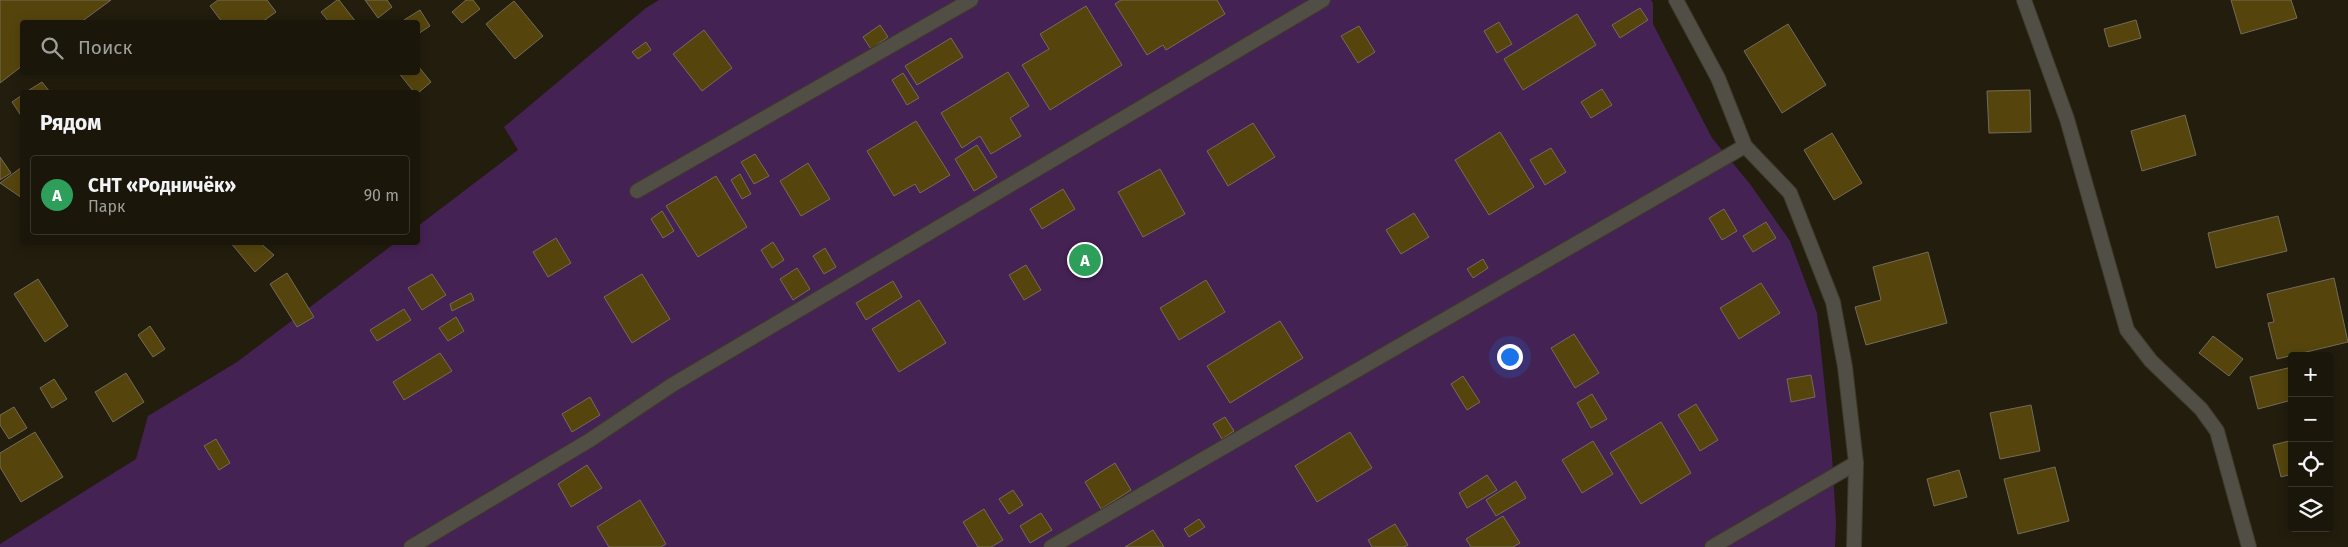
<!DOCTYPE html>
<html lang="ru">
<meta charset="utf-8">
<style>
body{margin:0;font-family:"Fira Sans",sans-serif;background:#272318;color:#f1f3f6}
.controls{position:absolute;right:15px;bottom:15px;display:grid;overflow:hidden;border-radius:5px;box-shadow:0 2px 12px #0003}
.controls button{width:45px;height:45px;display:grid;place-items:center;padding:0;border:0;border-bottom:1px solid #38352b;background:#1a160a;color:#f1f3f6;font:25px sans-serif}
.you{position:absolute;left:1509px;top:356px;width:18px;height:18px;margin:-12px;border:4px solid #fff;border-radius:50%;background:#1a73e8;box-shadow:0 0 0 8px #1a73e833}
.badge{display:grid;place-items:center;width:32px;height:32px;border-radius:50%;background:#b45309;color:#fff;font-size:16px;font-weight:700}
.pin{position:absolute;translate:-50% -50%;border:2px solid #fff;box-shadow:0 1px 5px #0006}
.list{margin:0;padding:0;list-style:none}
h2{display:flex;justify-content:space-between;align-items:center;height:65px;margin:0;padding:0 20px;font-size:21px}
h2 small{font-size:16px;font-weight:400;color:#9f9f9c}
.list li{display:grid;grid-template-columns:32px 1fr auto;gap:15px;align-items:center;box-sizing:border-box;height:80px;margin:0 10px 10px;padding:0 10px;border:1px solid #38352b;border-radius:5px}
.list b{display:block;font-size:19px;white-space:nowrap}
.list p{margin:0;font-size:16px;white-space:nowrap;color:#9f9f9c}
.list em{font-size:16px;font-style:normal;color:#9f9f9c}
.icon{flex:none;width:28px;height:28px;fill:none;stroke:currentColor;stroke-width:2;stroke-linecap:round;stroke-linejoin:round}
.map{position:relative;flex:none;width:2348px;height:547px;overflow:hidden}
.search{position:absolute;background:#1a160a;box-shadow:0 2px 12px #0003;left:20px;top:20px;width:400px;height:55px;display:flex;align-items:center;gap:12px;box-sizing:border-box;padding:0 18px;border-radius:5px;color:#9f9f9c;font-size:19px}
.panel{position:absolute;background:#1a160a;box-shadow:0 2px 12px #0003;left:20px;top:90px;width:400px;height:155px;border-radius:5px}
.map>svg:first-child{display:block}
.green{fill:#452254}
.building{fill:#55450d;stroke:#736c59}
.lines{fill:none;stroke-linecap:round;stroke-linejoin:round}
.minor-casing{stroke:#3f3a2b;stroke-width:16}
.minor{stroke:#514e46;stroke-width:14}
</style>
<div class="map">
<svg width="2348" height="547" viewBox="0 0 2348 547">
<rect width="100%" height="100%" fill="#221d0d"/>
<polygon class="green" points="659,0 1651,0 1653,3 1653,24 1712,138 1750,184 1790,241 1817,313 1832,456 1836,522 1835,547 0,547 0,544 136,459 148,416 237,362 395,243 418,242 418,226 518,150 504,127 646,8"/>
<g class="building">
<polygon points="0,0 111,0 81,22 22,22 22,66 0,83"/>
<polygon points="218,0 267,0 276,12 262,22 222,22 210,6"/>
<polygon points="337,0 339,0 356,22 329,22 321,12"/>
<polygon points="365,0 387,0 392,7 378,18"/>
<polygon points="466,0 473,0 480,9 462,23 452,12"/>
<polygon points="1121,0 1217,0 1225,14 1166,50 1163,45 1147,55 1115,4"/>
<polygon points="2231,0 2291,0 2297,18 2241,34"/>
<polygon points="514,1 543,36 515,59 486,24"/>
<polygon points="1086,6 1122,65 1050,110 1022,65 1049,49 1040,34"/>
<polygon points="1640,8 1648,20 1620,38 1612,25"/>
<polygon points="420,10 430,26 418,34 418,22 405,22 404,20"/>
<polygon points="1577,14 1596,45 1523,90 1504,59"/>
<polygon points="2136,20 2141,38 2109,47 2104,29"/>
<polygon points="1499,22 1512,44 1497,53 1484,31"/>
<polygon points="1788,24 1826,85 1782,113 1744,51"/>
<polygon points="880,25 888,37 871,49 863,37"/>
<polygon points="1359,26 1375,52 1358,63 1341,36"/>
<polygon points="704,30 732,68 702,91 673,54"/>
<polygon points="951,38 963,57 917,85 905,66"/>
<polygon points="646,42 651,50 638,59 632,52"/>
<polygon points="418,66 431,82 418,93 414,92 398,72 418,72"/>
<polygon points="1008,72 1029,106 1010,118 1021,136 991,154 980,136 962,148 941,113"/>
<polygon points="903,73 919,98 907,105 892,80"/>
<polygon points="42,82 50,92 26,92"/>
<polygon points="1602,89 1612,105 1591,118 1581,102"/>
<polygon points="2030,90 2031,132 1989,133 1987,91"/>
<polygon points="22,95 22,117 12,102"/>
<polygon points="2185,115 2196,155 2142,171 2131,131"/>
<polygon points="916,121 950,175 920,193 915,184 894,196 867,151"/>
<polygon points="1253,123 1275,157 1228,186 1207,151"/>
<polygon points="1500,132 1534,187 1489,215 1455,160"/>
<polygon points="1832,133 1862,183 1834,200 1804,150"/>
<polygon points="977,145 997,177 974,191 955,159"/>
<polygon points="1551,148 1566,172 1545,185 1530,160"/>
<polygon points="755,154 769,176 754,184 741,162"/>
<polygon points="0,157 11,173 0,180"/>
<polygon points="808,163 830,199 801,216 780,181"/>
<polygon points="22,167 22,198 0,183"/>
<polygon points="1160,169 1185,214 1143,237 1118,192"/>
<polygon points="740,174 751,194 742,199 731,180"/>
<polygon points="716,176 747,227 698,257 666,206"/>
<polygon points="1063,189 1075,209 1042,229 1030,209"/>
<polygon points="1724,209 1737,231 1722,240 1709,218"/>
<polygon points="662,211 674,231 663,238 651,219"/>
<polygon points="1414,213 1429,237 1401,254 1386,230"/>
<polygon points="2278,216 2287,251 2216,268 2208,233"/>
<polygon points="1766,222 1776,238 1753,252 1743,236"/>
<polygon points="556,238 571,263 548,277 533,252"/>
<polygon points="230,242 259,242 274,255 255,272"/>
<polygon points="773,242 784,260 772,268 761,250"/>
<polygon points="825,248 836,267 824,274 813,256"/>
<polygon points="1928,252 1947,323 1866,345 1855,307 1881,300 1873,267"/>
<polygon points="1483,259 1488,268 1473,278 1467,269"/>
<polygon points="1026,265 1041,290 1024,300 1009,275"/>
<polygon points="797,268 810,289 793,300 780,279"/>
<polygon points="287,273 314,317 297,327 270,284"/>
<polygon points="432,274 446,295 422,310 408,288"/>
<polygon points="642,274 670,319 632,343 604,297"/>
<polygon points="2334,278 2348,342 2277,359 2268,323 2274,322 2267,294"/>
<polygon points="38,279 68,326 45,342 14,294"/>
<polygon points="1206,280 1225,312 1179,340 1160,308"/>
<polygon points="893,281 902,297 866,320 856,303"/>
<polygon points="1761,283 1780,313 1739,339 1720,308"/>
<polygon points="471,293 474,300 452,311 450,304"/>
<polygon points="919,300 946,343 899,372 872,329"/>
<polygon points="404,309 411,320 377,341 370,330"/>
<polygon points="456,317 464,331 448,341 439,328"/>
<polygon points="1280,321 1303,358 1230,403 1207,366"/>
<polygon points="150,326 165,349 153,357 138,335"/>
<polygon points="1574,334 1599,373 1575,388 1551,348"/>
<polygon points="2213,336 2243,359 2229,376 2199,353"/>
<polygon points="440,353 452,371 404,400 393,382"/>
<polygon points="2292,367 2292,400 2258,409 2250,377"/>
<polygon points="126,373 144,402 113,422 95,392"/>
<polygon points="1811,375 1815,397 1791,402 1787,379"/>
<polygon points="1463,376 1480,402 1467,410 1451,384"/>
<polygon points="54,379 67,399 52,408 40,388"/>
<polygon points="1592,394 1607,419 1591,428 1577,403"/>
<polygon points="590,397 600,415 572,432 562,414"/>
<polygon points="1696,404 1718,440 1700,451 1678,415"/>
<polygon points="2031,405 2040,451 2000,459 1990,413"/>
<polygon points="14,407 27,428 9,439 0,425 0,415"/>
<polygon points="1225,417 1234,431 1222,439 1213,424"/>
<polygon points="1661,422 1691,473 1641,504 1610,453"/>
<polygon points="35,432 63,477 21,502 0,467 0,453"/>
<polygon points="1350,432 1372,468 1317,502 1295,466"/>
<polygon points="216,439 230,463 219,470 204,446"/>
<polygon points="1593,441 1613,474 1582,493 1562,460"/>
<polygon points="2289,441 2292,455 2292,474 2281,477 2273,445"/>
<polygon points="1115,463 1131,490 1101,509 1085,482"/>
<polygon points="587,465 602,488 571,507 558,484"/>
<polygon points="2055,467 2069,521 2018,534 2004,479"/>
<polygon points="1959,470 1967,497 1934,506 1927,479"/>
<polygon points="1487,475 1497,490 1467,508 1459,493"/>
<polygon points="1516,481 1526,498 1496,516 1486,500"/>
<polygon points="1013,490 1023,505 1009,514 999,499"/>
<polygon points="640,500 666,544 661,547 609,547 597,527"/>
<polygon points="984,509 1003,540 991,547 978,547 963,522"/>
<polygon points="1041,513 1052,530 1030,543 1020,526"/>
<polygon points="1503,516 1520,543 1513,547 1471,547 1466,539"/>
<polygon points="1199,519 1205,527 1189,537 1184,529"/>
<polygon points="1395,524 1408,545 1404,547 1372,547 1368,540"/>
<polygon points="1153,530 1164,547 1125,547"/>
</g>
<g class="lines">
<defs>
<g id="minor">
<polyline points="1676,0 1718,78 1745,146 1790,193 1833,302 1845,367 1856,463 1854,547"/>
<polyline points="2024,0 2067,119 2127,330 2151,361 2201,409 2217,431 2249,547"/>
<polyline points="637,191 971,0"/>
<polyline points="411,547 590,440 672,385 1323,0"/>
<polyline points="1051,547 1745,146"/>
<polyline points="1712,547 1856,463"/>
</g>
</defs>
<use href="#minor" class="minor-casing"/>
<use href="#minor" class="minor"/>
</g>
</svg>
<div class="controls">
<button>+</button>
<button>−</button>
<button><svg class="icon" aria-label="locate" viewBox="0 0 24 24"><circle cx="12" cy="12" r="6"/><path d="M12 2v4M12 18v4M2 12h4M18 12h4"/></svg></button>
<button><svg class="icon" aria-label="layers" viewBox="0 0 24 24"><path d="M12 4l9 5-9 5-9-5zM3 14l9 5 9-5"/></svg></button>
</div>
<div class="you"></div>
<div class="pin badge" style="left:1085px;top:260px;background:#2e9e5b">A</div>
<div class="search"><svg class="icon" aria-label="search" viewBox="0 0 24 24"><circle cx="10" cy="10" r="6"/><path d="M15 15l6 6"/></svg>Поиск</div>
<section class="panel">
<h2>Рядом<small></small></h2>
<ul class="list">
<li><span class="badge" style="background:#2e9e5b">A</span><div><b>СНТ «Родничёк»</b><p>Парк</p></div><em>90 m</em></li>
</ul>
</section>
</div>
